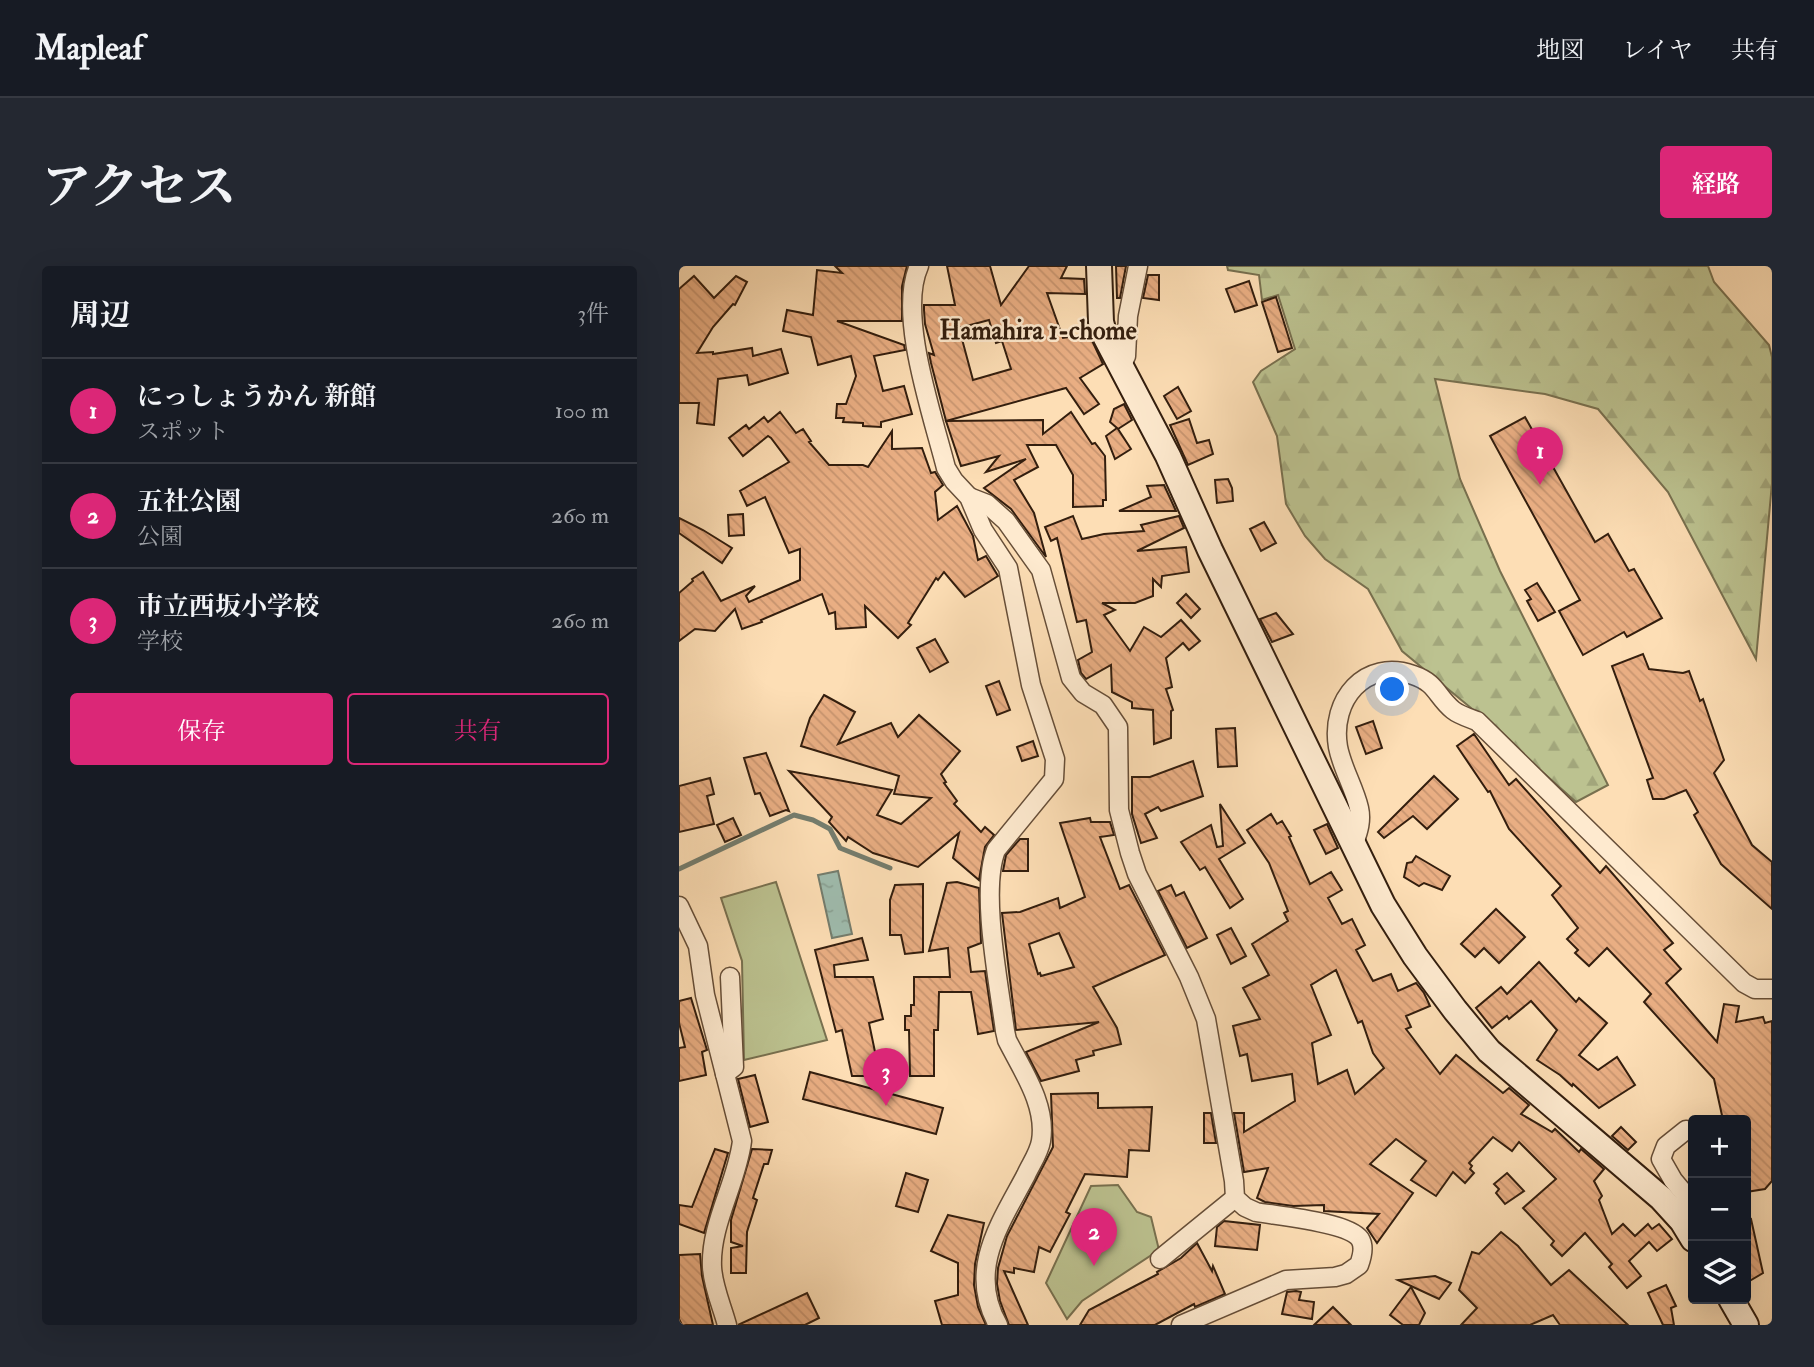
<!DOCTYPE html>
<html lang="ja">
<meta charset="utf-8">
<style>
body{margin:0;font-family:"IM FELL Double Pica","Noto Serif JP",serif;background:#242831;color:#f1f3f6}
.controls{position:absolute;right:21px;bottom:21px;display:grid;overflow:hidden;border-radius:7px;box-shadow:0 7px 28px #0002}
.controls button{width:63px;height:63px;display:grid;place-items:center;padding:0;border:0;border-bottom:2px solid #363941;background:#171b24;color:#f1f3f6;font:35px sans-serif}
.you{position:absolute;left:714px;top:424px;width:24px;height:24px;margin:-18px;border:5px solid #fff;border-radius:50%;background:#1a73e8;box-shadow:0 0 0 10px #1a73e833}
.badge{display:grid;place-items:center;width:46px;height:46px;border-radius:50%;background:#db2777;color:#fff;font-size:23px;font-weight:700}
.pin{position:absolute;translate:-50% -58px;filter:drop-shadow(0 2px 4px #0008)}
.pin::after{content:'';position:absolute;top:37px;width:24px;height:21px;background:inherit;clip-path:polygon(0 0,100% 0,50% 100%)}
.list{margin:0;padding:0;list-style:none}
h2{display:flex;justify-content:space-between;align-items:center;height:91px;margin:0;padding:0 28px;font-size:30px}
h2 small{font-size:23px;font-weight:400;color:#9ea1a6}
.list li{display:grid;grid-template-columns:46px 1fr auto;gap:21px;align-items:center;box-sizing:border-box;height:105px;padding:0 28px;border-top:2px solid #363941}
.list b{display:block;font-size:26px;white-space:nowrap}
.list p{margin:0;font-size:23px;white-space:nowrap;color:#9ea1a6}
.list em{font-size:23px;font-style:normal;color:#9ea1a6}
.actions{display:flex;gap:14px;padding:21px 28px}
.actions a{flex:1;padding:16px 0;border:2px solid #db2777;border-radius:7px;text-align:center;font-size:24px;color:#db2777}
.actions .main{background:#db2777;color:#fff}
.icon{flex:none;width:38px;height:38px;fill:none;stroke:currentColor;stroke-width:2;stroke-linecap:round;stroke-linejoin:round}
.map{position:relative;flex:none;width:1093px;height:1059px;overflow:hidden;border-radius:7px}
header{display:flex;align-items:center;gap:42px;box-sizing:border-box;height:98px;padding:0 35px;background:#171b24;border-bottom:2px solid #363941}
header strong{font-size:33px}
nav{display:flex;gap:38px;margin-inline-start:auto;font-size:24px}
.intro{display:flex;align-items:center;justify-content:space-between;box-sizing:border-box;height:168px;padding:0 42px}
h1{margin:0;font-size:49px}
.button{padding:18px 32px;border-radius:7px;background:#db2777;color:#fff;font-size:24px;font-weight:700}
main{display:flex;gap:42px;padding:0 42px}
aside{flex:1;background:#171b24;border-radius:7px;box-shadow:0 7px 28px #0002}
.map>svg:first-child{display:block}
.forest{fill:url(#forest-firs);stroke:#78704f;stroke-width:2}
.green{fill:#bcc290;stroke:#78704f;stroke-width:2}
.water{fill:url(#water-ripples);stroke:#747d6e;stroke-width:2}
.lines{fill:none;stroke-linecap:round;stroke-linejoin:round}
.stream{stroke:#747d6e;stroke-width:5}
.building{fill:url(#building-back-hatch);stroke:#331e0e;stroke-width:2;fill-rule:evenodd}
.street-casing{stroke:#664e38;stroke-width:21}
.secondary-casing{stroke:#331e0e;stroke-width:28}
.street{stroke:#feeacf;stroke-width:18}
.secondary{stroke:#feeacf;stroke-width:24}
.labels{text-anchor:middle;stroke-width:5;stroke-linejoin:round;paint-order:stroke}
.neighbourhood-label{font-size:26px;font-weight:bold;fill:#331e0e;stroke:#feeacf}
</style>
<header>
<strong>Mapleaf</strong>
<nav><a>地図</a><a>レイヤ</a><a>共有</a></nav>
</header>
<div class="intro"><h1>アクセス</h1><a class="button">経路</a></div>
<main>
<aside>
<h2>周辺<small>3件</small></h2>
<ul class="list">
<li><span class="badge">1</span><div><b>にっしょうかん 新館</b><p>スポット</p></div><em>100 m</em></li>
<li><span class="badge">2</span><div><b>五社公園</b><p>公園</p></div><em>260 m</em></li>
<li><span class="badge">3</span><div><b>市立西坂小学校</b><p>学校</p></div><em>260 m</em></li>
</ul>
<div class="actions"><a class="main">保存</a><a>共有</a></div>
</aside>
<div class="map">
<svg width="1093" height="1059" viewBox="0 0 1093 1059">
<defs>
<pattern id="forest-firs" width="22" height="20" patternUnits="userSpaceOnUse" patternTransform="scale(1.75)"><rect width="22" height="20" fill="#bcc290"/><path d="M5 1l3.5 6h-7zM16 11l3.5 6h-7z" fill="#a2a67b"/></pattern>
<pattern id="water-ripples" width="26" height="14" patternUnits="userSpaceOnUse" patternTransform="scale(1.75)"><rect width="26" height="14" fill="#9fbcae"/><path d="M2 4q2-2 4 0t4 0M15 11q2-2 4 0t4 0" fill="none" stroke="#89a194"/></pattern>
<pattern id="building-back-hatch" width="6" height="6" patternUnits="userSpaceOnUse" patternTransform="scale(1.75)"><rect width="6" height="6" fill="#e9ae83"/><path d="M-1 5l2 2M0 0l6 6M5-1l2 2" fill="none" stroke="#c89570"/></pattern>
</defs>
<rect width="100%" height="100%" fill="#fddeb5"/>
<filter id="stains"><feTurbulence type="fractalNoise" baseFrequency=".00286" numOctaves="4"/><feColorMatrix values="0 0 0 0 .2 0 0 0 0 .09 0 0 0 0 .02 0 0 0 .5 -.17"/></filter>
<radialGradient id="worn" r=".72"><stop offset=".6" stop-color="#630" stop-opacity="0"/><stop offset="1" stop-color="#630" stop-opacity=".3"/></radialGradient>
<polygon class="forest" points="548,0 1029,0 1035,16 1090,79 1093,91 1093,217 1077,393 989,226 919,143 866,128 756,113 781,213 821,305 929,519 897,536 792,442 723,385 689,323 646,293 626,270 607,238 598,170 574,116 582,105 616,83 599,29 583,34 580,9 549,4"/>
<g class="green">
<polygon points="97,616 148,774 65,794 63,695 42,632"/>
<polygon points="439,919 458,946 472,951 480,984 403,1035 388,1053 367,1017 412,920"/>
</g>
<polygon class="water" points="159,605 173,668 153,672 139,609"/>
<g class="lines">
<polyline class="stream" points="0,603 115,549 134,554 151,563 161,582 211,602"/>
</g>
<g class="building">
<polygon points="156,0 228,0 223,20 223,55 158,55 225,79 226,84 195,90 204,125 225,120 233,148 202,156 202,161 184,160 184,157 164,156 165,152 157,152 158,138 167,138 177,110 172,90 139,99 132,71 104,65 108,44 134,49 138,4 163,7"/>
<path d="M268,0H311L322,39L350,0H388L382,12L405,13L406,28L368,27L384,72L410,68L424,98L401,112L420,138L405,148L387,122L267,155L252,97L250,87L255,89L246,58L245,44V39H276ZM310,54L317,77L323,75L332,103L294,114L280,62Z"/>
<polygon points="437,0 447,0 441,32 438,32"/>
<polygon points="469,9 480,9 480,34 464,32"/>
<polygon points="15,10 35,32 57,10 68,16 56,39 54,38 34,61 18,87 34,86 34,88 73,82 74,90 102,83 109,107 70,119 68,109 39,113 35,159 18,157 20,137 0,137 0,23"/>
<polygon points="570,15 578,39 556,46 547,23"/>
<polygon points="597,31 613,82 599,86 583,36"/>
<polygon points="499,121 512,145 498,153 485,130"/>
<polygon points="445,138 453,154 439,163 452,183 436,193 427,170 438,162 431,156 435,143"/>
<polygon points="101,146 117,167 124,163 132,175 130,176 150,199 184,199 189,201 213,165 213,183 243,182 252,207 256,206 264,219 256,226 259,254 278,240 294,270 299,294 307,290 319,310 286,331 265,306 259,314 257,312 229,357 232,359 219,372 186,340 187,361 157,363 156,346 150,348 143,328 82,354 83,356 63,363 56,343 36,365 16,363 0,375 0,327 14,315 13,313 24,306 42,335 76,320 67,330 70,336 121,314 121,283 110,287 86,231 68,240 61,225 110,196 92,172 89,170 64,190 50,172 67,159 70,163 85,151 89,156"/>
<polygon points="392,146 413,178 416,177 426,190 427,234 424,234 424,240 394,241 394,209 377,179 348,179 359,201 335,214 355,247 367,291 332,243 305,222 347,193 307,206 320,190 282,200 267,155 364,154 364,168"/>
<polygon points="846,151 916,276 929,268 950,305 955,303 983,352 948,371 945,366 904,389 880,345 901,334 811,170"/>
<polygon points="510,153 518,177 530,174 534,188 509,199 491,159"/>
<polygon points="549,213 553,222 554,235 538,237 536,214"/>
<polygon points="485,219 497,245 440,245 472,231 468,220"/>
<polygon points="64,248 65,269 50,270 49,249"/>
<polygon points="394,250 403,273 425,268 465,265 462,259 500,250 505,262 458,285 507,281 510,306 483,310 482,321 474,313 474,330 456,337 423,337 436,344 425,349 451,385 465,361 482,371 502,354 521,375 510,384 504,377 487,392 493,421 487,423 494,444 492,445 492,472 475,478 474,444 453,442 453,436 433,426 432,399 407,413 402,407 399,394 413,386 407,354 398,356 378,272 372,275 366,261"/>
<polygon points="0,252 24,264 53,282 43,297 0,267"/>
<polygon points="585,256 597,277 582,285 571,263"/>
<polygon points="858,317 876,346 859,355 848,335 852,333 846,324"/>
<polygon points="507,328 521,343 512,352 498,337"/>
<polygon points="597,347 614,368 593,376 581,353"/>
<polygon points="256,373 269,396 251,406 238,382"/>
<polygon points="964,388 970,403 1004,407 1010,405 1021,435 1024,433 1045,494 1035,507 1073,579 1093,596 1093,643 1042,598 1015,549 1019,546 1007,524 985,533 974,533 968,514 974,512 933,400"/>
<polygon points="320,415 331,444 318,449 307,420"/>
<polygon points="145,429 176,446 159,478 212,457 219,471 240,449 281,485 262,508 267,516 265,517 278,535 275,538 302,566 306,561 315,569 306,581 300,614 274,592 280,567 239,601 194,587 169,571 167,575 150,556 153,551 110,505 213,524 198,549 222,558 252,532 215,528 220,510 122,480 131,452"/>
<polygon points="694,455 703,482 687,488 677,461"/>
<polygon points="556,462 558,500 539,501 537,463"/>
<polygon points="795,468 830,519 837,513 921,607 927,600 994,677 985,684 1002,703 987,717 1038,776 1045,738 1060,740 1057,756 1084,751 1086,757 1093,755 1093,915 1086,923 1067,926 1067,854 1044,854 1035,813 965,736 972,728 928,682 910,700 896,687 899,684 888,673 899,662 873,629 882,620 830,563 811,525 809,526 778,480"/>
<polygon points="354,475 359,490 343,495 338,481"/>
<polygon points="87,487 110,545 107,544 91,550 81,527 76,528 65,492"/>
<polygon points="514,495 524,530 482,545 479,541 466,548 478,572 462,577 453,548 453,511 471,511"/>
<polygon points="755,510 779,533 748,563 734,550 705,572 699,566"/>
<polygon points="31,512 35,528 28,530 35,558 0,566 0,520"/>
<polygon points="541,538 566,577 540,593 564,633 551,642 526,601 521,604 502,576 532,559 538,581 544,580"/>
<path d="M592,548L598,558L603,555L612,570L610,571L631,618L652,606L663,624L649,632L663,658L673,653L686,679L677,684L694,715L712,708L719,725L737,717L745,727L751,740L727,750L732,761L727,763L761,808L777,789L824,827L830,822L850,839L842,848L873,866L876,863L900,886L902,883L925,903L915,915L923,930L920,934L933,968L944,958L956,970L969,958L973,963L980,958L993,973L978,985L970,976L950,995L962,1010L948,1022L930,1001L933,998L906,967L883,990L872,979L875,975L844,942L877,913L840,876L833,885L814,871L790,897L793,900L791,903L795,907L786,917L774,906L757,930L732,914L747,895L717,873L691,898L734,927L698,977L688,962L700,948L645,945V939L614,940L586,936L578,932L589,902L565,906L555,847H565V866L616,835L613,808L573,815L568,788L561,790L554,760L581,753L564,722L590,709L573,678L609,655L605,647L609,645L590,597L568,564ZM657,704L679,757L683,755L694,787L705,802L676,828L668,804L639,818L633,777L652,769L632,719Z"/>
<polygon points="54,552 62,569 46,576 38,559"/>
<path d="M411,552L412,556H431L435,569L421,571L441,623L450,619L486,689L414,721L438,762L442,778L414,785L415,789L397,794L400,805L362,815L347,786L420,756L337,764L323,647L341,646L379,632L381,642L406,631L381,557ZM380,667L395,701L362,710L361,707L359,708L350,678Z"/>
<polygon points="648,558 659,582 647,588 635,564"/>
<polygon points="341,573 349,573 349,605 324,605 327,589"/>
<polygon points="737,590 771,610 763,624 745,617 740,620 725,611 728,597 733,596"/>
<polygon points="278,616 300,622 302,677 289,682 292,706 306,705 315,765 299,768 292,726 260,726 259,764 255,764 255,810 231,810 230,764 226,764 226,750 232,750 232,739 235,739 235,711 271,711 269,682 250,685 268,617"/>
<polygon points="244,618 244,686 226,688 222,669 211,669 211,634 216,619"/>
<polygon points="492,619 497,630 505,626 528,672 508,682 479,625"/>
<polygon points="817,643 846,671 820,697 805,682 796,691 782,678"/>
<polygon points="552,662 567,690 552,698 538,669"/>
<polygon points="183,672 189,694 155,699 156,711 194,711 204,753 190,757 201,810 173,810 163,764 157,766 136,684"/>
<polygon points="860,696 897,736 900,732 928,757 900,789 919,804 938,791 956,819 920,842 894,818 893,820 881,809 858,794 878,764 852,735 830,753 828,750 813,762 797,742 822,721 828,728"/>
<polygon points="12,732 28,784 23,786 27,809 0,815 0,782 6,781 0,757 0,735"/>
<polygon points="131,806 264,842 257,868 124,833"/>
<polygon points="76,809 89,856 71,861 59,813"/>
<polygon points="419,827 419,842 473,841 470,885 450,884 448,911 406,908 387,946 391,948 371,986 360,981 355,1006 335,1002 335,1007 325,1005 349,1059 330,1059 321,1035 318,1018 319,1002 328,970 374,881 372,828"/>
<polygon points="525,847 532,847 537,877 525,877"/>
<polygon points="942,861 957,876 949,884 933,870"/>
<polygon points="36,883 49,887 25,967 0,958 0,939 13,941"/>
<polygon points="73,883 93,884 89,898 85,898 74,932 78,934 68,966 67,1007 52,1007 52,982 64,980 52,976 52,954"/>
<polygon points="227,907 249,914 239,946 217,940"/>
<polygon points="828,907 845,925 826,938 817,927 820,923 815,918"/>
<polygon points="269,949 305,957 296,998 295,1019 299,1041 307,1059 263,1059 256,1035 279,1029 279,997 252,985"/>
<polygon points="1072,953 1084,1007 1067,1017 1067,954"/>
<polygon points="545,955 581,959 578,984 536,980 538,961"/>
<polygon points="822,966 839,980 872,1019 890,1004 949,1059 881,1059 874,1049 851,1059 782,1059 798,1042 780,1024 793,986 800,988"/>
<polygon points="518,977 533,1005 534,1000 546,1028 516,1041 515,1038 476,1059 401,1059 410,1044 479,1008 478,1006 502,992"/>
<polygon points="21,988 23,1010 34,1059 3,1059 0,1053 0,989"/>
<polygon points="756,1010 772,1017 760,1033 719,1014"/>
<polygon points="987,1019 997,1040 992,1042 995,1059 984,1059 969,1027"/>
<polygon points="732,1021 746,1047 740,1059 724,1059 711,1049"/>
<polygon points="617,1025 622,1026 620,1034 635,1036 633,1053 603,1048 608,1026"/>
<polygon points="128,1027 140,1052 126,1059 59,1059"/>
<polygon points="654,1041 672,1059 635,1059"/>
</g>
<g class="lines">
<defs>
<g id="street">
<path d="M240,0C218,48 254,150 267,202L275,215L290,231L304,264L329,302L352,419L376,493L375,513L317,584C301,625 320,718 326,765L328,774C343,804 368,839 362,875C360,887 352,898 347,909C321,958 288,1004 319,1059"/>
<polyline points="442,101 447,90 449,50 459,0"/>
<path d="M290,231L308,238L327,255L362,304L392,412L404,427L424,439L439,461L440,544L451,587L458,608L510,711L527,753L555,915L556,932L566,941L577,946C599,950 669,956 681,973C686,981 683,991 680,999L667,1008L656,1011L607,1014L502,1059"/>
<path d="M675,578C679,566 683,555 680,542C675,521 663,502 659,481C651,434 686,392 734,409C758,417 757,430 774,444C780,449 790,452 798,455L1065,717L1076,723H1093"/>
<path d="M0,640L19,680L26,729L63,875C58,917 31,958 33,1001C34,1021 43,1040 48,1059"/>
<polyline points="46,808 55,801 51,711"/>
<polyline points="1007,864 987,880 982,893 994,914 1014,938"/>
<polyline points="481,993 556,932"/>
</g>
<g id="secondary">
<polyline points="420,0 422,56 426,70 489,190 531,284 704,639 736,690 776,744 810,785 982,932 1003,955 1014,973"/>
<polyline points="1052,1033 1067,1059"/>
</g>
</defs>
<use href="#street" class="street-casing"/>
<use href="#secondary" class="secondary-casing"/>
<use href="#street" class="street"/>
<use href="#secondary" class="secondary"/>
</g>
<g class="labels">
<g class="neighbourhood-label">
<text x="359" y="73">Hamahira 1-chome</text>
</g>
</g>
<rect width="100%" height="100%" filter="url(#stains)"/>
<rect width="100%" height="100%" fill="url(#worn)"/>
</svg>
<div class="controls">
<button>+</button>
<button>−</button>
<button><svg class="icon" aria-label="layers" viewBox="0 0 24 24"><path d="M12 4l9 5-9 5-9-5zM3 14l9 5 9-5"/></svg></button>
</div>
<div class="you"></div>
<div class="pin badge" style="left:861px;top:219px">1</div>
<div class="pin badge" style="left:415px;top:1000px">2</div>
<div class="pin badge" style="left:207px;top:840px">3</div>
</div>
</main>
